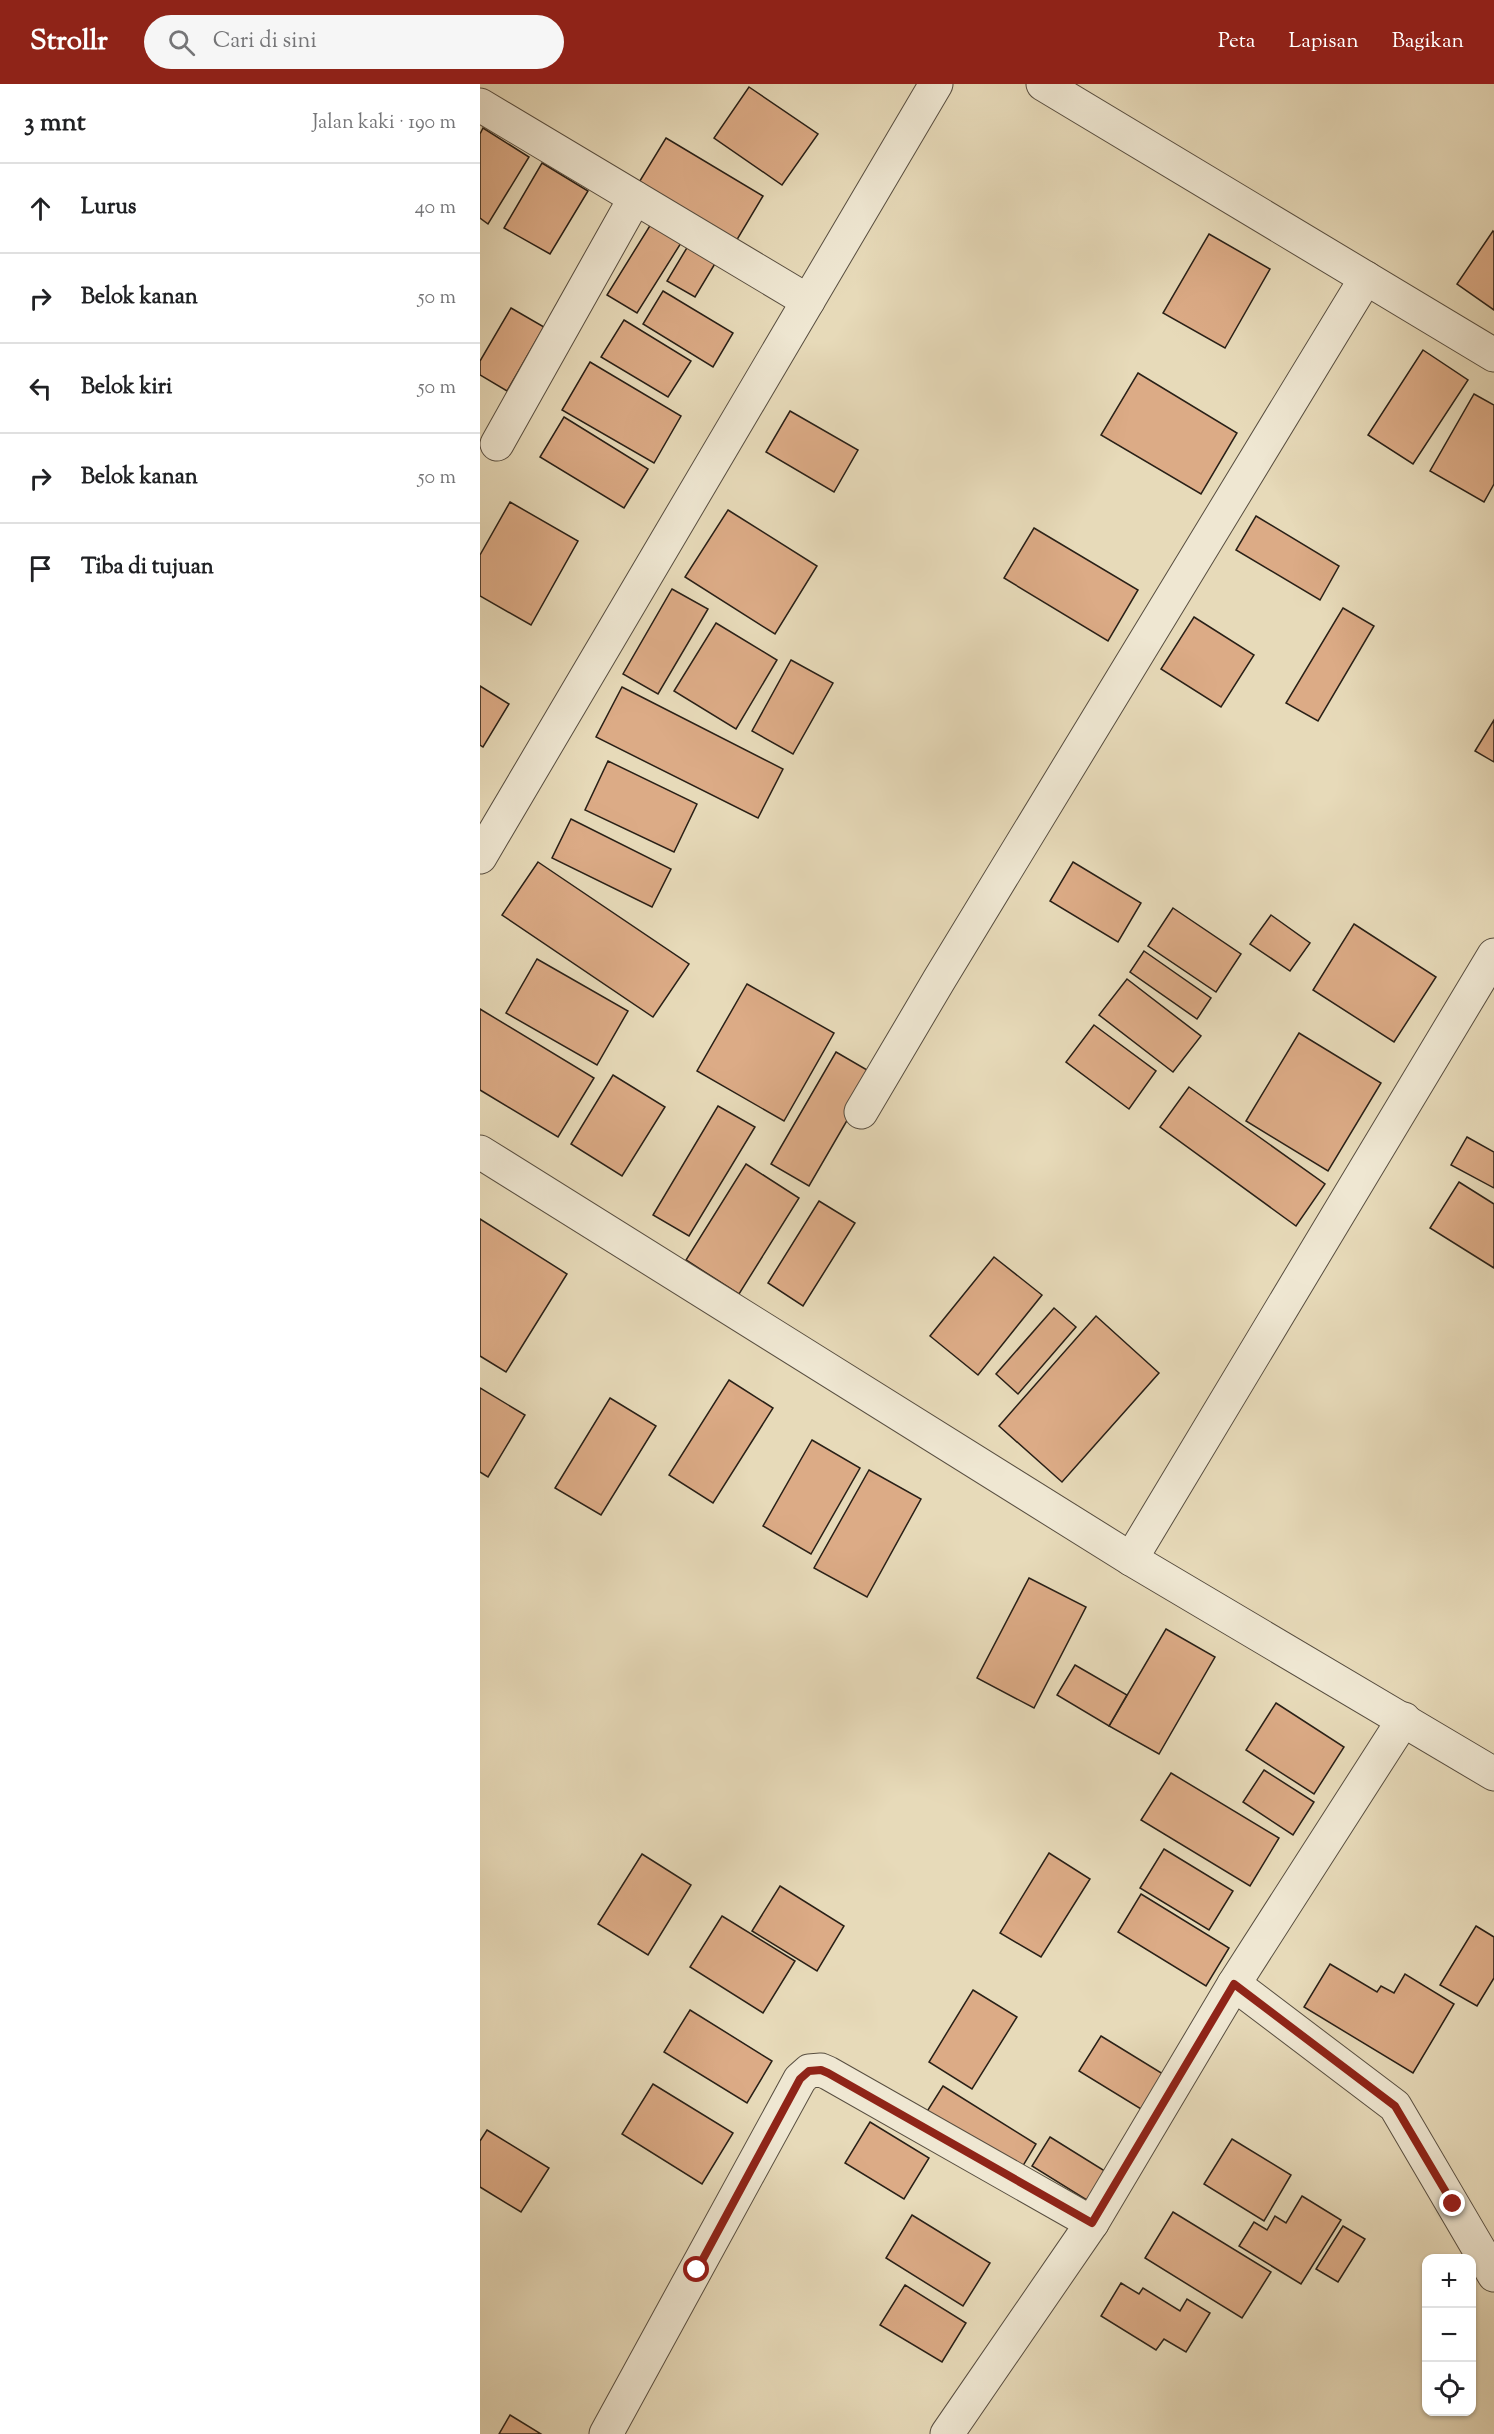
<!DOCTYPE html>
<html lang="id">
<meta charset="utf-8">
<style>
body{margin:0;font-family:"Sorts Mill Goudy",serif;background:#f6f6f6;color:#202124}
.controls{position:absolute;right:18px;bottom:18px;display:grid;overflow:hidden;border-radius:12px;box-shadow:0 2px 4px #0004}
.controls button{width:54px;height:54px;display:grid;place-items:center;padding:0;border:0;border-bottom:2px solid #e0e0e0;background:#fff;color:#202124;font:30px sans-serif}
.stop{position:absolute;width:18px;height:18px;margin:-14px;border:4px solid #8f2418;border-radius:50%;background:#fff}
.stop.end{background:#8f2418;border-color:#fff;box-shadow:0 2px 6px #0008}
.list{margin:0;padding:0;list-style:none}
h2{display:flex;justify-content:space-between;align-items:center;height:78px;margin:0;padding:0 24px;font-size:26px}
h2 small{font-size:20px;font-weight:400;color:#757577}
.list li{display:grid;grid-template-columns:39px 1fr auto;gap:18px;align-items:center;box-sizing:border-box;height:90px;padding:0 24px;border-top:2px solid #e0e0e0}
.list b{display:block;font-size:22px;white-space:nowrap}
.list em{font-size:20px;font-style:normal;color:#757577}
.icon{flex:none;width:33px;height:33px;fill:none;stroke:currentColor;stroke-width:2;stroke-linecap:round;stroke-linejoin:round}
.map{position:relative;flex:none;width:1014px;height:2350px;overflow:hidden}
header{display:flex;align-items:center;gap:36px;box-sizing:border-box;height:84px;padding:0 30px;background:#8f2418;color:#fff}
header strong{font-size:28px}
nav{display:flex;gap:33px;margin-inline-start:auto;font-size:21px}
.search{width:420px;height:54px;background:#f6f6f6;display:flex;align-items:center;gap:15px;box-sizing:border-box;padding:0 21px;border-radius:33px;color:#757577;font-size:22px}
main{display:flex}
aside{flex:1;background:#fff}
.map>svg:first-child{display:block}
.building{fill:#dcab86;stroke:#292017;stroke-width:1.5}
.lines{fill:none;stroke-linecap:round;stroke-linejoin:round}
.minor-casing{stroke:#584e40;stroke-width:35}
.minor{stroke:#efe7d2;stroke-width:33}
.route{stroke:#8f2418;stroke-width:8}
</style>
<header>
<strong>Strollr</strong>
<div class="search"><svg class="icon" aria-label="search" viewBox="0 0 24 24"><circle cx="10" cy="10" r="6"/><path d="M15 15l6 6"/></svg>Cari di sini</div>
<nav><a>Peta</a><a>Lapisan</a><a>Bagikan</a></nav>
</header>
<main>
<aside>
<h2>3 mnt<small>Jalan kaki · 190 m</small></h2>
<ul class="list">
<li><svg class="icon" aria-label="ahead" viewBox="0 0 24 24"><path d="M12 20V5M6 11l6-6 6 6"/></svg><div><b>Lurus</b></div><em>40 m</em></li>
<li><svg class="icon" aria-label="right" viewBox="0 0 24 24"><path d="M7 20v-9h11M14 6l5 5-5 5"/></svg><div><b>Belok kanan</b></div><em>50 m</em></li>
<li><svg class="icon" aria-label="left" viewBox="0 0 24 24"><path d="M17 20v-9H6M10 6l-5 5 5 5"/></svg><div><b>Belok kiri</b></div><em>50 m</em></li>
<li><svg class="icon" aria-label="right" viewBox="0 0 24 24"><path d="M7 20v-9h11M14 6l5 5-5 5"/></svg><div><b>Belok kanan</b></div><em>50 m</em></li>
<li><svg class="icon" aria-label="arrive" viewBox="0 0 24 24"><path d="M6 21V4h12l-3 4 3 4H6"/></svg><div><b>Tiba di tujuan</b></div></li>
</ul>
</aside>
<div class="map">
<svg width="1014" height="2350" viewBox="0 0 1014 2350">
<rect width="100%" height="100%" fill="#e7dab9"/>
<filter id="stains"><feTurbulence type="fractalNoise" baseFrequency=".00333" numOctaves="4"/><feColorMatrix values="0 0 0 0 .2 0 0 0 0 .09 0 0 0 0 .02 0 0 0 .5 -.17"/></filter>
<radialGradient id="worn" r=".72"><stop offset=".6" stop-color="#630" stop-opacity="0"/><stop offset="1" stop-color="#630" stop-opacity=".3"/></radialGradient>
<g class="building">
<polygon points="269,3 338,50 302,101 234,54"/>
<polygon points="3,44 49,73 8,140 0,134 0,50"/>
<polygon points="186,54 283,112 255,159 158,100"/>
<polygon points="62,79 108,107 70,170 24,144"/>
<polygon points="171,140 201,159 157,229 127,211"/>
<polygon points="1013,147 1014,148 1014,226 977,200"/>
<polygon points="729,150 790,185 745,264 683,229"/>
<polygon points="208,162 236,178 215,213 187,197"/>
<polygon points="183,207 253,249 233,283 163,240"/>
<polygon points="31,224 64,243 27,307 0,291 0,277"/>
<polygon points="144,236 211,277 188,313 121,273"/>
<polygon points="943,266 988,296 933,380 888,351"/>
<polygon points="110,278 201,332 174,379 82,326"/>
<polygon points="658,289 757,349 721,410 621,351"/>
<polygon points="994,310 1014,321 1014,400 1004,418 950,387"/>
<polygon points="310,327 378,366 354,408 286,368"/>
<polygon points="84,333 168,385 144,424 60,373"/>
<polygon points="30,418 98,457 51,541 0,512 0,471"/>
<polygon points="248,426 337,482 295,550 205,493"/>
<polygon points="776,432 859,482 840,516 756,466"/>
<polygon points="554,444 658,506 628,557 524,494"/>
<polygon points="192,505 228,525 178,610 143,590"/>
<polygon points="863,524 894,542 838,637 806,619"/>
<polygon points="714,533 774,571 741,623 681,585"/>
<polygon points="236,539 297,576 256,645 194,607"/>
<polygon points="311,576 353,599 313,670 272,647"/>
<polygon points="0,602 29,620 3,663 0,661"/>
<polygon points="142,603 303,685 278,734 116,653"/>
<polygon points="1014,636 1014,678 995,667"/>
<polygon points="128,677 217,720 194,768 105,726"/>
<polygon points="91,735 191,785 172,823 72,774"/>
<polygon points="58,778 209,880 173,933 22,831"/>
<polygon points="593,778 661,819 638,858 570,817"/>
<polygon points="693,824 761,870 736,908 668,862"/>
<polygon points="791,831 830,859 810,887 770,860"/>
<polygon points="874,840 956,893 914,958 833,906"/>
<polygon points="664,867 731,914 717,935 650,888"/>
<polygon points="57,875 148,927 117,981 26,929"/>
<polygon points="647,895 721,952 693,988 619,931"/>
<polygon points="267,900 354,949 304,1037 217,987"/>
<polygon points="0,925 114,994 78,1053 0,1006"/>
<polygon points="614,941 676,987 649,1025 586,978"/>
<polygon points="819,949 901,999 848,1087 766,1037"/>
<polygon points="356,968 394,990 329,1102 291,1080"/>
<polygon points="133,991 185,1023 142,1092 91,1060"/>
<polygon points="709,1003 845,1100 816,1142 680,1043"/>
<polygon points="238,1022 275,1043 209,1152 173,1131"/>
<polygon points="987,1053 1014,1068 1014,1104 971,1081"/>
<polygon points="266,1080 319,1114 259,1210 206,1176"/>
<polygon points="979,1098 1014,1120 1014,1184 950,1144"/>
<polygon points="339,1117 375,1139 323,1222 288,1199"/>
<polygon points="0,1135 87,1190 26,1288 0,1272"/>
<polygon points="514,1173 562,1211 498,1291 450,1252"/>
<polygon points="574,1224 596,1243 538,1310 516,1290"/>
<polygon points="616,1232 679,1289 582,1398 519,1342"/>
<polygon points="249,1296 293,1324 233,1419 189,1391"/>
<polygon points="0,1304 45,1331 8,1393 0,1388"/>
<polygon points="130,1314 176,1342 121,1431 75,1404"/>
<polygon points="332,1356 380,1384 331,1470 283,1442"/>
<polygon points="389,1386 441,1415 387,1513 334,1484"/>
<polygon points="549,1494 606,1523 554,1624 497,1594"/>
<polygon points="686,1545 735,1573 679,1670 629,1642"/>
<polygon points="595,1581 647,1611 629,1642 577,1611"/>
<polygon points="796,1619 864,1663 834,1710 766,1666"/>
<polygon points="784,1686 834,1718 813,1751 763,1718"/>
<polygon points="691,1689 799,1754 770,1802 661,1736"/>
<polygon points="684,1765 753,1807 729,1846 660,1804"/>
<polygon points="569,1769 610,1795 561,1873 520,1849"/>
<polygon points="162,1770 211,1801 168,1871 118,1840"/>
<polygon points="300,1802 364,1842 337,1887 272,1847"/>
<polygon points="661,1810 749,1864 726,1902 638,1848"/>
<polygon points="242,1832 315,1877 283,1929 210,1883"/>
<polygon points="996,1842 1014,1853 1014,1894 997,1922 960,1901"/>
<polygon points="850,1880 897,1908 901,1902 914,1909 925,1890 974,1920 933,1989 824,1923"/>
<polygon points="493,1906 537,1933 492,2005 449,1978"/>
<polygon points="210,1926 292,1977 267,2019 184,1968"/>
<polygon points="621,1952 683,1990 661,2025 599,1987"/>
<polygon points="173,2000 253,2049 222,2100 142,2050"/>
<polygon points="463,2002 556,2060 535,2095 441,2037"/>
<polygon points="390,2038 449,2074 424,2115 365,2079"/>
<polygon points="7,2046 69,2084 41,2128 0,2103 0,2057"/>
<polygon points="570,2053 628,2089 610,2118 552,2082"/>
<polygon points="752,2055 811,2091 784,2137 724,2100"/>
<polygon points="822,2112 861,2136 821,2200 759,2162 774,2138 787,2146 795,2132 806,2139"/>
<polygon points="693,2128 791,2188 762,2234 665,2174"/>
<polygon points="432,2131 510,2179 483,2222 406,2174"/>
<polygon points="863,2142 885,2155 858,2198 836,2185"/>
<polygon points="641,2199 659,2210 663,2204 700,2227 707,2215 730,2229 706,2268 684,2255 676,2266 621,2232"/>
<polygon points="425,2201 486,2239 462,2278 400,2241"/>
<polygon points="30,2331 61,2350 19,2350"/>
</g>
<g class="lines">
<defs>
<g id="minor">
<polyline points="563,0 1014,271"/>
<polyline points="0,21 328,217"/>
<polyline points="17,360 155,114"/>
<polyline points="0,773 456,0"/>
<polyline points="381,1028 459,896 886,194"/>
<polyline points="0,1068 651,1475 1014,1690"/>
<polyline points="651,1475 1014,871"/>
<polyline points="754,1900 915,2022 1014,2191"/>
<polyline points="126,2350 320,1995 329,1987 341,1986 348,1989 612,2139"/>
<polyline points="467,2350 612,2139 754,1900 924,1635"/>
</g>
</defs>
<use href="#minor" class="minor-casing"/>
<use href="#minor" class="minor"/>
</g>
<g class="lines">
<polyline class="route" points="217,2186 320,1995 329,1987 341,1986 348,1989 612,2139 754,1900 915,2022 973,2120"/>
</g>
<rect width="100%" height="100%" filter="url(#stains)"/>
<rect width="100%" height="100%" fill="url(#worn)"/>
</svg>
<div class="controls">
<button>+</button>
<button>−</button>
<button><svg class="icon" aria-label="locate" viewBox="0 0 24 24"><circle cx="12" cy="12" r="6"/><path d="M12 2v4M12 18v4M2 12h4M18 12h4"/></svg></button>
</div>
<div class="stop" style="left:217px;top:2186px"></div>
<div class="stop end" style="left:973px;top:2120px"></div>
</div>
</main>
